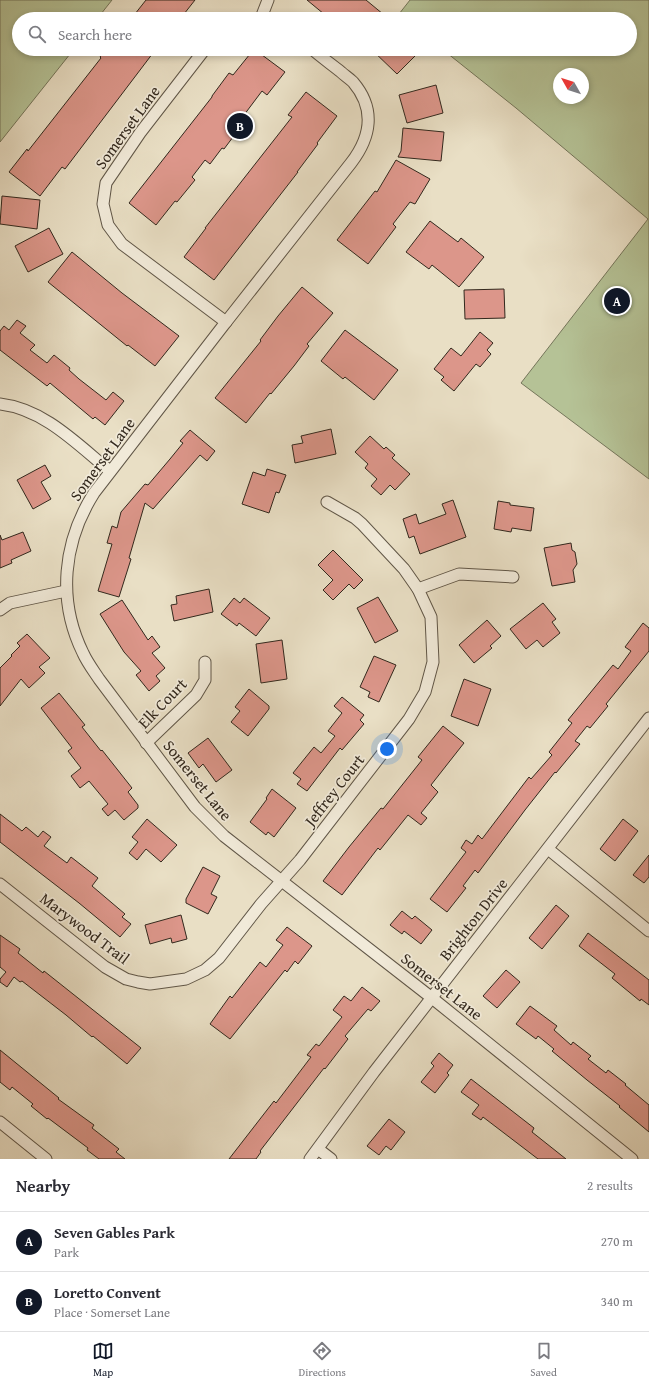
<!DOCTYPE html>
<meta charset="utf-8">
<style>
body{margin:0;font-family:"Gentium Book Plus",serif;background:#f7f7f7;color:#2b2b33}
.compass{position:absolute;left:553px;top:68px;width:36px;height:36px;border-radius:50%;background:#fff;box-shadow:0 2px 6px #0003;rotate:309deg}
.you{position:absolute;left:387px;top:749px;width:14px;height:14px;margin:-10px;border:3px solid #fff;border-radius:50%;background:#1a73e8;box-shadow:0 0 0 6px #1a73e833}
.badge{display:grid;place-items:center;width:26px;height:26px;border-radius:50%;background:#111827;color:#fff;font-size:13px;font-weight:700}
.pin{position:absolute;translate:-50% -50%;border:2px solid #fff;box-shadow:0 1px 4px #0006}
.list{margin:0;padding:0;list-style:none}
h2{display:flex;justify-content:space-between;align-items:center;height:52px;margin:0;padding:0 16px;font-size:17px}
h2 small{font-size:13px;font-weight:400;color:#7c7c81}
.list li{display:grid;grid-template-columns:26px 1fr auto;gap:12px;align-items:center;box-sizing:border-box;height:60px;padding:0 16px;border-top:1px solid #e1e1e2}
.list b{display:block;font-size:15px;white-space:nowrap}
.list p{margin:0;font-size:13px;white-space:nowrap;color:#7c7c81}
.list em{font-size:13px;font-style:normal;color:#7c7c81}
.icon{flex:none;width:22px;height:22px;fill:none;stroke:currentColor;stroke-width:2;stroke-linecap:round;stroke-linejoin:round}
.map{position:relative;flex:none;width:649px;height:1159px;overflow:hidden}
.search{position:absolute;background:#fff;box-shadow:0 2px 6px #0003;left:12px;right:12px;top:12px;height:44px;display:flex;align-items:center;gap:10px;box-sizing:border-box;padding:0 14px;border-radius:22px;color:#7c7c81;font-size:15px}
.sheet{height:172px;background:#fff}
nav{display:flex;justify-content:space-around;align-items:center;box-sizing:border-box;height:56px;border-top:1px solid #e1e1e2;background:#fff;font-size:11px;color:#7c7c81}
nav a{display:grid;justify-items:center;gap:2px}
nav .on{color:#111827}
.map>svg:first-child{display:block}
.green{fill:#b5c296;stroke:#74755a;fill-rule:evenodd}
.building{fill:#dc968a;stroke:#32281d}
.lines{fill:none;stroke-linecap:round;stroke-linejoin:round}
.minor-casing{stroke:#605647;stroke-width:13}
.minor{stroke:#f1ead9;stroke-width:11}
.labels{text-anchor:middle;stroke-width:3.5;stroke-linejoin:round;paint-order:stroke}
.street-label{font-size:16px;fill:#32281d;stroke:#f1ead9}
</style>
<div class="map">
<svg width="649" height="1159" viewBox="0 0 649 1159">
<rect width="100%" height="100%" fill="#e9dfc5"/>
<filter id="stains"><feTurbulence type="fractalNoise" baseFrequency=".005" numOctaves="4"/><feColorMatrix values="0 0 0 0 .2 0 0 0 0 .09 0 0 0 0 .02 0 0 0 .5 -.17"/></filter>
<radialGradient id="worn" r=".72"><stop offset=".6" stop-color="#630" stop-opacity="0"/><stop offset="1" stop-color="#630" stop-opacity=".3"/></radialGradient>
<g class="green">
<polygon points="0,0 112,0 97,19 19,19 19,49 74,49 0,142"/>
<path d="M410,0H649V479L521,383L648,219L516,108L442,49H630V19H405L399,14ZM559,74H583V98H559Z"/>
</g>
<g class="building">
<polygon points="146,0 195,0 184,14 182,12 177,19 131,19"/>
<polygon points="307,0 366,0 389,19 330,19"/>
<polygon points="106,49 156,49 65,169 62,167 40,196 9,172 27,149 28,151 101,58 100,57"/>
<polygon points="254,49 285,72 267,95 262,91 238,123 242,125 224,149 222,148 210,164 205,160 192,177 195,180 177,202 175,201 156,225 129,203 212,97 212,96 229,73 233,75"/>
<polygon points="371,49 422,49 397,74"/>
<polygon points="436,85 443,113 407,123 399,95"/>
<polygon points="306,92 337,116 317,143 318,144 297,172 298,172 214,280 184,257 206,228 205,228 292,117 288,115"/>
<polygon points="403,128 444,132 441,161 398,157 401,151"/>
<polygon points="396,160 430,179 415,204 410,202 393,224 396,227 368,264 337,240 375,191 377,192"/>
<polygon points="2,196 40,200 37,229 0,224"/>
<polygon points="430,221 458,242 461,238 484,257 459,287 432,265 429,269 406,252"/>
<polygon points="49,228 63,254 28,272 15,246"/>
<polygon points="72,252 122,293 179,336 155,366 128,345 127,346 48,282"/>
<polygon points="302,287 333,313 307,344 309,346 294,366 271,394 270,393 246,423 215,398 261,341 260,340 278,316"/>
<polygon points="504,289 505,318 465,319 464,290"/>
<polygon points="17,320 26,326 20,333 35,345 30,350 47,363 54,355 70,368 69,370 79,379 106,400 113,392 124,401 105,425 95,417 93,419 50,383 47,386 0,350 0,331 4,326 9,330"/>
<polygon points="345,330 398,370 374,400 345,377 343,379 321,361"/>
<polygon points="480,332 493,343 487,350 491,354 480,367 476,364 454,391 441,380 444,377 434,369 451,348 461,356"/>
<polygon points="331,429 336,454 295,463 292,445 303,443 301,436"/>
<polygon points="190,430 215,451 207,461 200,455 153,509 145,503 129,558 131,559 119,597 98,591 112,544 107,543 112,526 117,528 121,512 145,484 148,485 170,459 183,443 180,441"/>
<polygon points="370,436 384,449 386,447 395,455 392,458 410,474 395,490 390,485 381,495 371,486 377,479 365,468 368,464 355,452"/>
<polygon points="45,465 51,476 41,482 51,499 33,509 17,480"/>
<polygon points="267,469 286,475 279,493 276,492 269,513 242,504 253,472 265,476"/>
<polygon points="453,500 466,537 420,554 414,536 409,538 403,519 416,514 419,524 446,514 442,504"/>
<polygon points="498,501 510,503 510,505 534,508 531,531 512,528 511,532 494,529"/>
<polygon points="23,532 31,551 11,560 12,563 0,568 0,535 2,540"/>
<polygon points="571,543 572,550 575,552 577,564 573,570 575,582 552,586 544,548"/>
<polygon points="333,550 363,580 354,589 349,584 333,600 323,590 333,580 318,565"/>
<polygon points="209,589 213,612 174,621 171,605 177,604 176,596"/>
<polygon points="378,597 398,631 375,643 357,608"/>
<polygon points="234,598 240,603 244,598 270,618 256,636 239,623 237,626 221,614"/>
<polygon points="122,600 148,640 152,636 160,647 152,653 165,668 156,676 160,681 149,691 136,675 141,671 124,652 100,614"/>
<polygon points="543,603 556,619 552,622 560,633 543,647 537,640 526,649 510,629"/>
<polygon points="487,620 501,636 490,646 492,648 474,663 459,645"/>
<polygon points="643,623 649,628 649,651 606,704 608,706 590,728 587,726 575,741 580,744 556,773 555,772 525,810 478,873 475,870 463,886 466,888 447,912 430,899 466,852 461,848 466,840 472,844 478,835 482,839 529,777 531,779 552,755 549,752 572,723 568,720 613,665 618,669 631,651 625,647"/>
<polygon points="27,634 50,658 39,667 45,673 29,688 21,679 0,706 0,668 12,656 11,655 20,646 17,643"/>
<polygon points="282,640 287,679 261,683 256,644"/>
<polygon points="374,656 396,665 379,702 368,697 370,692 360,687"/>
<polygon points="464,679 491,689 478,726 451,716"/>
<polygon points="249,689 269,706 269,709 248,736 231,722 240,711 235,707"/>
<polygon points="59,693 85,725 82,727 101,751 102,750 132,788 128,792 138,805 138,808 124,820 115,810 108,816 102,809 108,804 89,781 80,788 71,776 81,768 68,751 72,748 41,708"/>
<polygon points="342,697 364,715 360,720 364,724 342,750 340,748 307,791 297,784 301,779 293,773 314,747 321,753 335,736 328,731 342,713 334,706"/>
<polygon points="443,726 464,743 431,785 438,792 421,813 427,818 421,825 408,815 380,850 378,848 342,895 323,881 349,847 381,808 383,809 422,760 418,757"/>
<polygon points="208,738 232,770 216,782 203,764 199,768 188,753"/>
<polygon points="272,789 296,808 274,837 268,832 266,835 250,822 267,799 266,798"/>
<polygon points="0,814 22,831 26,827 38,837 43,831 51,837 44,846 67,863 71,857 98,878 92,886 125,914 122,917 131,924 120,937 79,903 0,842"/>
<polygon points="147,819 177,845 161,862 146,849 137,860 129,853 138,842 132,837"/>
<polygon points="623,819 638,831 615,861 600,849"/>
<polygon points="649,855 649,877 644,883 633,875"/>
<polygon points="203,867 220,876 211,894 217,897 208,914 186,903 186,899"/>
<polygon points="556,905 569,916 542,949 529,938"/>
<polygon points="402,911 412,919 415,916 432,930 421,944 404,931 402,934 390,925"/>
<polygon points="181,915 187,939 172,943 171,938 150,944 145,925"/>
<polygon points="287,927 312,946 298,964 295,961 287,972 285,970 230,1039 210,1024 230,996 232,998 260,962 266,967 283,945 276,940"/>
<polygon points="588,933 649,980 649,1005 641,999 640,1001 612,978 615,974 579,946"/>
<polygon points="0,935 20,949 18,953 43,973 44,971 141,1048 127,1064 93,1036 92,1037 66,1015 22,981 20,982 14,977 7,987 0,982 0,979 6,972 0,967"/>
<polygon points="506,970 520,982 497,1008 483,996"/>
<polygon points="362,987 380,1001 371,1011 368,1009 345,1036 348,1039 325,1069 324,1068 260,1151 261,1152 256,1159 229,1159 274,1101 276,1103 311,1057 307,1055 316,1044 319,1046 342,1017 333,1010 344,996 351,1001"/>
<polygon points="530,1006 557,1026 554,1030 571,1045 573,1042 591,1056 588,1059 606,1073 608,1070 626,1084 625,1085 649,1105 649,1132 619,1107 620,1106 587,1080 552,1051 554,1049 538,1036 536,1039 516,1024"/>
<polygon points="0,1050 59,1098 58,1099 94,1125 92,1128 119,1149 116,1152 125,1159 99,1159 87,1150 88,1148 48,1118 47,1119 31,1106 33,1104 12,1087 10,1090 0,1082"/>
<polygon points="439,1053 453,1065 447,1073 449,1075 435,1093 421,1082 434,1066 431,1063"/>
<polygon points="471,1079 534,1128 532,1132 566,1159 538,1159 483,1117 481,1120 472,1114 479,1105 461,1092"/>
<polygon points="389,1119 405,1132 391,1150 386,1146 379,1155 367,1146"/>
</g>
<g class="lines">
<defs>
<g id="minor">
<polyline points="261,18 268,0"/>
<path d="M205,49L140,133L106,183L103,204L108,225L122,244L226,322L94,493C63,542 57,600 83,653C87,662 93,670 99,679L195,807L224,836L432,998L632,1159"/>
<path d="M226,322L351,163C371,137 376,109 353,82C349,78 344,75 341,72C331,64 321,57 312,49"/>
<path d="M0,404C44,409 77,444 110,471"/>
<polyline points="418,589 459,574 513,577"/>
<polyline points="0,610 10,603 66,591"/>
<polyline points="146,743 196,695 205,680 205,662"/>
<polyline points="548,849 649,931"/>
<polyline points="0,884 105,967 126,979 138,982 150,984 186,979 205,970 219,958 261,904 300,860 409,719 425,692 433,662 431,617 418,589 404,569 362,524 355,518 327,502"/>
<polyline points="0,1122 46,1159"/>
<polyline points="318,1149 331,1159"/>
<polyline points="310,1159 374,1072 649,718"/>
</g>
</defs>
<use href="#minor" class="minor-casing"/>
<use href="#minor" class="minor"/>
</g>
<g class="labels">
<g class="street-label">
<text transform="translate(127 127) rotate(-54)" y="6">Somerset Lane</text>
<text transform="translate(102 459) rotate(-54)" y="6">Somerset Lane</text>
<text transform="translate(162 703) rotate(-46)" y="6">Elk Court</text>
<text transform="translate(198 780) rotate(51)" y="6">Somerset Lane</text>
<text transform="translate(334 790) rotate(-52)" y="6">Jeffrey Court</text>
<text transform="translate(473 919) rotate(-52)" y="6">Brighton Drive</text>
<text transform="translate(85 928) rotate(37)" y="6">Marywood Trail</text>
<text transform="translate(442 986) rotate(38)" y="6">Somerset Lane</text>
</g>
</g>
<rect width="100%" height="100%" filter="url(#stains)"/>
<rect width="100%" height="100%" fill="url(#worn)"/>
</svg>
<svg class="compass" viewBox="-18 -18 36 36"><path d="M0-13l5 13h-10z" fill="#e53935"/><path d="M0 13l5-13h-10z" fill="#7c7c81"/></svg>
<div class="you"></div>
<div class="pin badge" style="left:617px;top:301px">A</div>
<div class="pin badge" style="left:240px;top:126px">B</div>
<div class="search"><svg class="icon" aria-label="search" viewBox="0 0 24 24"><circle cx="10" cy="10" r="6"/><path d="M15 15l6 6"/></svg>Search here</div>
</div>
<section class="sheet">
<h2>Nearby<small>2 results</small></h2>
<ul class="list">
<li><span class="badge">A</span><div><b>Seven Gables Park</b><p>Park</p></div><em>270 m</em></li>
<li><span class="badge">B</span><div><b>Loretto Convent</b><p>Place · Somerset Lane</p></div><em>340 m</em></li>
</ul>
</section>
<nav>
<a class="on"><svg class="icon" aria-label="map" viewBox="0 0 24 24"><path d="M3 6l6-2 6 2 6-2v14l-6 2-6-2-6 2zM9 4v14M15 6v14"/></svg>Map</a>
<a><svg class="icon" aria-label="directions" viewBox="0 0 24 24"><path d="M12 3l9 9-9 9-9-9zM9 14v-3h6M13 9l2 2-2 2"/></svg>Directions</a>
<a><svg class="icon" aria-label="saved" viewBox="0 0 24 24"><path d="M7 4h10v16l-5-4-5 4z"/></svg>Saved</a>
</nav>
